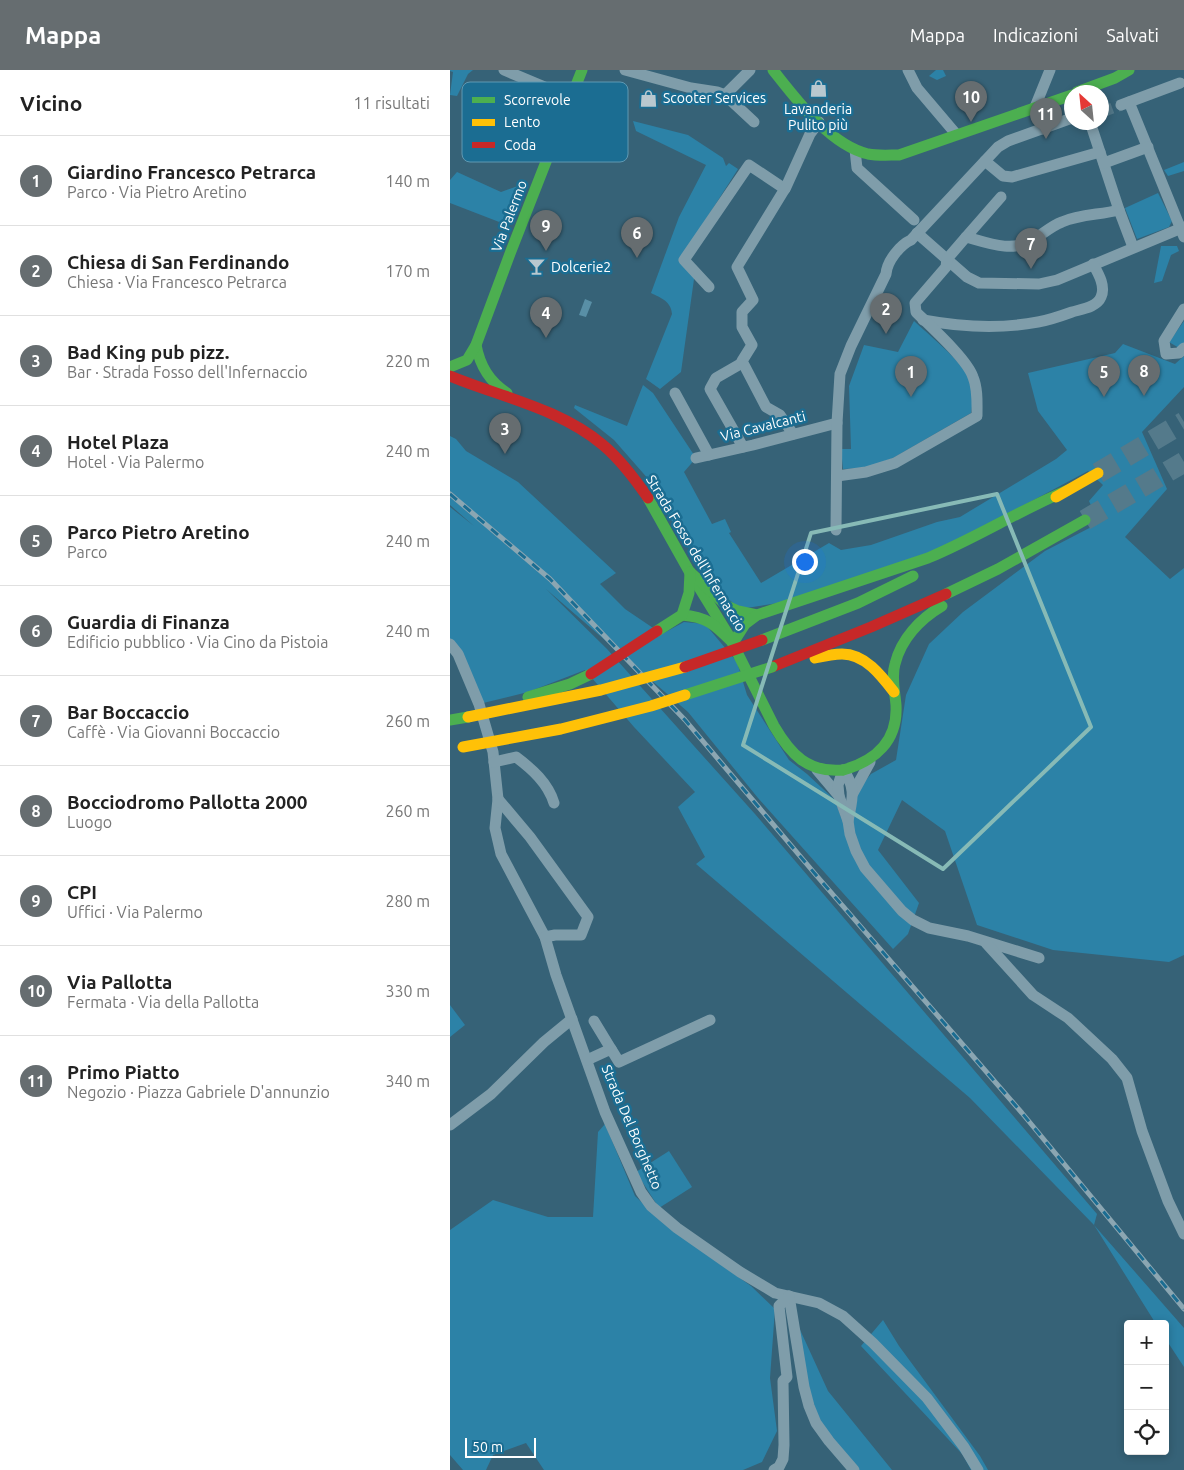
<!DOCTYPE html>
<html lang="it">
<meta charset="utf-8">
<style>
body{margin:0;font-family:Ubuntu,sans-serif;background:#f2f2f2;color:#222}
.controls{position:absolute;right:15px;bottom:15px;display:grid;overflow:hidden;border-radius:5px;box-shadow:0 2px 8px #0003}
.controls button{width:45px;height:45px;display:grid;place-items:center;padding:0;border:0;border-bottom:1px solid #e0e0e0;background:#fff;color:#222;font:25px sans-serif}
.compass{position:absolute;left:614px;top:15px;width:45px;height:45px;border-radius:50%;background:#fff;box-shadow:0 2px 8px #0003;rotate:333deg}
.scale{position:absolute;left:15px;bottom:12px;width:71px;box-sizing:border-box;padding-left:5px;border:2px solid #fff;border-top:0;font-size:14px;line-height:18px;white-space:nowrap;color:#fff;-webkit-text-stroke:4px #1b6d92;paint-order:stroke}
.you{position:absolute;left:354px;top:491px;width:18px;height:18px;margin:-12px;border:4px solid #fff;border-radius:50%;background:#1a73e8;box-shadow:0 0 0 8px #1a73e833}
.badge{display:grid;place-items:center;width:32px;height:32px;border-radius:50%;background:#666d70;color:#fff;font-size:16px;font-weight:700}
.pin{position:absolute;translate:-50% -41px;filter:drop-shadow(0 1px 2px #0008)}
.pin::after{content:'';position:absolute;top:26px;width:18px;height:15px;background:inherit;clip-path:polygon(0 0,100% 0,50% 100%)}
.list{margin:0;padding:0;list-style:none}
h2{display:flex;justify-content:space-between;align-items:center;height:65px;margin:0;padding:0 20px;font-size:21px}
h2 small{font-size:16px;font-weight:400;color:#767676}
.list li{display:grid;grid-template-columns:32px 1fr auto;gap:15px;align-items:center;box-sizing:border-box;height:90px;padding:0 20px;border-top:1px solid #e0e0e0}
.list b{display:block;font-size:19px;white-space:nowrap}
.list p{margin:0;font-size:16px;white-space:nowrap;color:#767676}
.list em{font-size:16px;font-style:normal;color:#767676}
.icon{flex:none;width:28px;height:28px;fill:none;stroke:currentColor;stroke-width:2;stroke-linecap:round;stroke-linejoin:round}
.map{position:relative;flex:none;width:734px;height:1400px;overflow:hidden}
header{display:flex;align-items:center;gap:30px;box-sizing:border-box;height:70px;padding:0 25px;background:#666d70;color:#fff}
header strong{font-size:24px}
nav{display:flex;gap:28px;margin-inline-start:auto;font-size:18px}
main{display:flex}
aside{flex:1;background:#fff}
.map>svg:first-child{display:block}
.green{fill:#2c82a7}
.water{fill:#598fa6}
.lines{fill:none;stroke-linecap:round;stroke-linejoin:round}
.street-tunnel{stroke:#547a8b;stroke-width:11;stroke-dasharray:11 5.5;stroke-linecap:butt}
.highway-tunnel{stroke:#547a8b;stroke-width:21;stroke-dasharray:21 11;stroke-linecap:butt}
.street{stroke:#7f9daa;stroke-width:11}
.fast{stroke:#4caf50;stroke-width:11}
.slow{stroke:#ffc107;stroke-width:11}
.jam{stroke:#c62828;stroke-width:11}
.rail-casing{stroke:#8ba6b2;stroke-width:5}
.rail{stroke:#1b6d92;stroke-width:3;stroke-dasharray:9;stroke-linecap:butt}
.fast-bridge{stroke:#4caf50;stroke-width:11}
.slow-bridge{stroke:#ffc107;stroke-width:11}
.jam-bridge{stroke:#c62828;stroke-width:11}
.marked{fill:none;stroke:#87bab6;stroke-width:4;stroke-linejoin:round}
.labels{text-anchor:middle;stroke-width:5;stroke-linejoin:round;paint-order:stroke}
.poi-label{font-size:14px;fill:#fff;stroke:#1b6d92;text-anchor:start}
.street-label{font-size:14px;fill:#fff;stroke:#1b6d92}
.key{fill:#1b6d92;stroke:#5f99b3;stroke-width:1}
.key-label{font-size:14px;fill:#fff}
</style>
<header>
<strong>Mappa</strong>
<nav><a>Mappa</a><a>Indicazioni</a><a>Salvati</a></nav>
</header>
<main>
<aside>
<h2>Vicino<small>11 risultati</small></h2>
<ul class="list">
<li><span class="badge">1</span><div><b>Giardino Francesco Petrarca</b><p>Parco · Via Pietro Aretino</p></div><em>140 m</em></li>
<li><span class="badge">2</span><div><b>Chiesa di San Ferdinando</b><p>Chiesa · Via Francesco Petrarca</p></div><em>170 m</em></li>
<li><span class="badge">3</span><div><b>Bad King pub pizz.</b><p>Bar · Strada Fosso dell'Infernaccio</p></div><em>220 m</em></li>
<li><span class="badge">4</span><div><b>Hotel Plaza</b><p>Hotel · Via Palermo</p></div><em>240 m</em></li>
<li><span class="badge">5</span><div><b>Parco Pietro Aretino</b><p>Parco</p></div><em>240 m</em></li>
<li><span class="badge">6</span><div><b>Guardia di Finanza</b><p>Edificio pubblico · Via Cino da Pistoia</p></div><em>240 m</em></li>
<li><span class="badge">7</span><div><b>Bar Boccaccio</b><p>Caffè · Via Giovanni Boccaccio</p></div><em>260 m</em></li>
<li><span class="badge">8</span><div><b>Bocciodromo Pallotta 2000</b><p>Luogo</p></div><em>260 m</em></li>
<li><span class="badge">9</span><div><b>CPI</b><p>Uffici · Via Palermo</p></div><em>280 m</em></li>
<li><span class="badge">10</span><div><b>Via Pallotta</b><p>Fermata · Via della Pallotta</p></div><em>330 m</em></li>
<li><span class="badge">11</span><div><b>Primo Piatto</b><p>Negozio · Piazza Gabriele D'annunzio</p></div><em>340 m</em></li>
</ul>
</aside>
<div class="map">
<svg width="734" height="1400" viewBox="0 0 734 1400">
<rect width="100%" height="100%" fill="#366277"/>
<g class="green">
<polygon points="0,0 23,0 18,4 7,26 0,25 3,2 0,1"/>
<polygon points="486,0 493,0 496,6 487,10 479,6"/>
<path d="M183,51L238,65L273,88L276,96L279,93L288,99L242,171L232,190L245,202L231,302L210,319L196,309L222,244C221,231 211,228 201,223L229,147L256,95L186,61Z"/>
<polygon points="734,92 734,101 718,106 714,100"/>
<polygon points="7,102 51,122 68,116 64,129 67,131 57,155 0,133 0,110"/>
<polygon points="708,123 722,151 719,157 687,169 675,138"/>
<polygon points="711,176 727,176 729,181 721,185 712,211 704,213"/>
<path d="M464,251C480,266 502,283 515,301C522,313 524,330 521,343L443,388L416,398L393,399L391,379H401L399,316L414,275L448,282Z"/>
<polygon points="734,251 734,273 729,278 719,272"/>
<polygon points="673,274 725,294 734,286 734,317 692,362 717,419 675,467 720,509 734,498 734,885 719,892 603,880 527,855 495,761 452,730 428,780 469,833 458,864 443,879 308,728 238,642 96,519 157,579 305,744 647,1144 644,1155 734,1258 734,1297 715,1268 715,1254 706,1254 644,1155 520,1028 246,794 255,787 228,737 245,722 184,657 135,600 78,622 29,634 0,576 0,437 24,456 0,435 0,366 6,369 16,381 68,412 166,503 150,514 175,539 212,564 234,552 255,554 287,592 297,625 339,690 357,704 385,730 391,747 408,720 421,704 446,690 456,625 479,574 513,542 595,481 649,453 639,431 653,415 638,401 492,479 328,533 290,539 262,515 220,448 200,411 164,370 124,338 125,335 177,356 193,315 203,323 246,388 234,402 262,454 275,449 281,462 279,463 311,513 379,473 391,480 421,475 487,452 510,447 606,389 617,380 588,341 578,303 665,283"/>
<polygon points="0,935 15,955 0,967"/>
<polygon points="155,1054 185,1126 218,1157 301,1216 325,1239 320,1308 327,1361 312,1392 293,1400 94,1400 76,1373 43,1385 36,1400 13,1400 0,1385 0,1160 43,1130 98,1147 143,1147 148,1062"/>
<polygon points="219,1081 242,1117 209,1138 186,1102"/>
<polygon points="341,1240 378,1321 442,1400 404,1400 366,1353"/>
<polygon points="433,1250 449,1276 530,1386 538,1400 521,1400 513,1385 411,1276"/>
</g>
<polygon class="water" points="135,229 142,232 136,247 129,245"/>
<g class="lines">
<polyline class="street-tunnel" points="652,42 671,35"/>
<g class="highway-tunnel">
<polyline points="648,403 734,352"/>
<polyline points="635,450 734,392"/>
</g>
<g class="street">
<polyline points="54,0 121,28"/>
<polyline points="175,0 241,18 267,22 275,25 300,0"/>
<polyline points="458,0 467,18 506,64"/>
<polyline points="275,25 304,52"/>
<polyline points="679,32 734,167"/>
<polyline points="671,35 730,13"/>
<polyline points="639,52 642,58 669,140 683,177"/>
<polyline points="592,59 585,37 600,0"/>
<polyline points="405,80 407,98 464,150"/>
<polyline points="535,91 553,106 562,107 650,82"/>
<polyline points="654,93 698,77"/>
<polyline points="467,163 517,207 529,213 589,214 607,210 734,157"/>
<polyline points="516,167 551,127"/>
<polyline points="259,217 234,190 299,95 335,119"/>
<polyline points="734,239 714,271 716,284 729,283 734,278"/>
<path d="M473,250C511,257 551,259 588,252C600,250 611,246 622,242C632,239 647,237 651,227C656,216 648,203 643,194"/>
<polyline points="292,293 266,308 260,319 293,377"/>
<polyline points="225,323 259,385"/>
<polyline points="343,364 330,345 316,337 292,291 302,275 292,257 292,242 303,230 287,197 336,117 360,64 369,52"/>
<polyline points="246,388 303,375 387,353"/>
<path d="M387,406L416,402L445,393L527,346C527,334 528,319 523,307C517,289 480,256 466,242L465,233L496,197L497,189L516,167C538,173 562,183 583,170C593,164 601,156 612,152C630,144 650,145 669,140"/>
<path d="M386,460L387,353L390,304L401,276L436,204C437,191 450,175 461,170L548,77L558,71L622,48"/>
<polyline points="0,574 8,584 29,634 43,682 48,729 45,758 51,784 95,867 106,905 155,1042 191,1122 201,1136 227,1158 290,1202 325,1223 369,1233 393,1246 423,1273 477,1328 514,1377 528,1400"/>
<path d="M44,692L66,687C82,699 98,713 104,733"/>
<polyline points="367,700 389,726 398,751 400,764 406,781 415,798 452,841 463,850 479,858 518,866 589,888"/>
<polyline points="403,723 420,692"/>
<path d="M389,726L388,715L393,700C407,718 402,730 398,751"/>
<polyline points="48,729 80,767 138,847 131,865 105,865 95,867"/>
<polyline points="536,873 583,925 618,948 662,989 677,1008 692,1061 718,1131 734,1164"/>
<polyline points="144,951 161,979"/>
<polyline points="137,990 161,979 169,992 260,950"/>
<polyline points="0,1055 41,1024 94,972 122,949"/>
<polyline points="339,1226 354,1317 359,1336 366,1353 379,1371 404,1400"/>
<polyline points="324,1400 329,1397 333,1389 334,1375 333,1311 337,1307 329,1236 339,1226"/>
</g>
<g class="fast">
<path d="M323,0C346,29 380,75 418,84C428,86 439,85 449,85L622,25"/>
<polyline points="627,22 665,8 679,0"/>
<path d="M26,275C30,296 39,311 57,323"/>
<polyline points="0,297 17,290 26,275 61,181 132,0"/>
<path d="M198,428L239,501L279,566L324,656C341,685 358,703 393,700"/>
<path d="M240,502L277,536L288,541L307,545L478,488C526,468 570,440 618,420"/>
<polyline points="496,524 548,499 635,450"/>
<path d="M232,545C258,547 265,555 283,573L295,554L307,545"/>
<polyline points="207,561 232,545 239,523 240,502"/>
<polyline points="312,570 408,533 463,506"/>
<polyline points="78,627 120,614 141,604"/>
<polyline points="0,650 18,647"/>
<path d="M393,700C425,691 448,671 446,635C445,622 441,607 445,594C451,569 470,549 492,536"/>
</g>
<g class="slow">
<polyline points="606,427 648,403"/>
<path d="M365,588C374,586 383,584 392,584C415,584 431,605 444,622"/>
</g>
<g class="jam">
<path d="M0,306C51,327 111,339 153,375C171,390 185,409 198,428"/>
<polyline points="322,597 421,557 496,524"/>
</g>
<defs>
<polyline id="rail" points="0,424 100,509 235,650 366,805 572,1043 734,1239"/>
</defs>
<use href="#rail" class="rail-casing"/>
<use href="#rail" class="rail"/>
<polyline class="fast-bridge" points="235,625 322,597"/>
<g class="slow-bridge">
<polyline points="18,647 151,620 235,597"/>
<polyline points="13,677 111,659 201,636 235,625"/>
</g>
<g class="jam-bridge">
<polyline points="235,597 312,570"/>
<polyline points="141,604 207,561"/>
</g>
</g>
<path class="marked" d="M547,424L641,657L493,799L293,675L361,463Z"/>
<defs>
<symbol id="shop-bare" viewBox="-9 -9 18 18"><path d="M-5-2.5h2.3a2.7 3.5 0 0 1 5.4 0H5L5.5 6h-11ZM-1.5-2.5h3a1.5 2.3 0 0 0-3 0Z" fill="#b9c8cf" stroke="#1b6d92" stroke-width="2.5" paint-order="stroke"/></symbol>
<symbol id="bar-bare" viewBox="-9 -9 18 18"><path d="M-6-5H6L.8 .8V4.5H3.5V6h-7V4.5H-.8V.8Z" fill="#b9c8cf" stroke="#1b6d92" stroke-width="2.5" paint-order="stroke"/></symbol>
</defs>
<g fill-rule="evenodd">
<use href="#shop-bare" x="356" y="6" width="25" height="25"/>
<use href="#shop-bare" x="186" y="16" width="25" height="25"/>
<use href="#bar-bare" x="74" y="184" width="25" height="25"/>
</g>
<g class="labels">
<g class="poi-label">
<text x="213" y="33">Scooter Services</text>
<text x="368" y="44" text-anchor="middle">Lavanderia<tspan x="368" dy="16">Pulito più</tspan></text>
<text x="101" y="202">Dolcerie2</text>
</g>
<g class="street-label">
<text transform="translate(59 146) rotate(-69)" y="5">Via Palermo</text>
<text transform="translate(313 356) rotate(-14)" y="5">Via Cavalcanti</text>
<text transform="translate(246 483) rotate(59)" y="5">Strada Fosso dell'Infernaccio</text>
<text transform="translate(182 1057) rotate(67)" y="5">Strada Del Borghetto</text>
</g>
</g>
<rect x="12" y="12" width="166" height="80" rx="8" class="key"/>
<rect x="22" y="27" width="23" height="6" fill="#4caf50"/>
<rect x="22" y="49" width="23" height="7" fill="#ffc107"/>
<rect x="22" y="72" width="23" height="6" fill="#c62828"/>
<g class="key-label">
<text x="54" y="35">Scorrevole</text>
<text x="54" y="57">Lento</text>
<text x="54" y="80">Coda</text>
</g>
</svg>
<div class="controls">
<button>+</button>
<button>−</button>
<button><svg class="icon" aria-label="locate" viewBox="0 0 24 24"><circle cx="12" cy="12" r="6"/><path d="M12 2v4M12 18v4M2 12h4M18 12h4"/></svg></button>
</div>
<svg class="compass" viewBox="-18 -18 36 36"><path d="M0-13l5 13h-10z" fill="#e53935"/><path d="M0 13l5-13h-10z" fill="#767676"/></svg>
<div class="scale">50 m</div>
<div class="you"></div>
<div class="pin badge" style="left:461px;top:327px">1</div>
<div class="pin badge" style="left:436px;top:264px">2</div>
<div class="pin badge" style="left:55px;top:384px">3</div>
<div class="pin badge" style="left:96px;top:268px">4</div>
<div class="pin badge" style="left:654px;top:327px">5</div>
<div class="pin badge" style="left:187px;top:188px">6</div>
<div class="pin badge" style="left:581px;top:199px">7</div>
<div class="pin badge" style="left:694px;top:326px">8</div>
<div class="pin badge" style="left:96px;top:181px">9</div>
<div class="pin badge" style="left:521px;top:52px">10</div>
<div class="pin badge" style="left:596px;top:69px">11</div>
</div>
</main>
